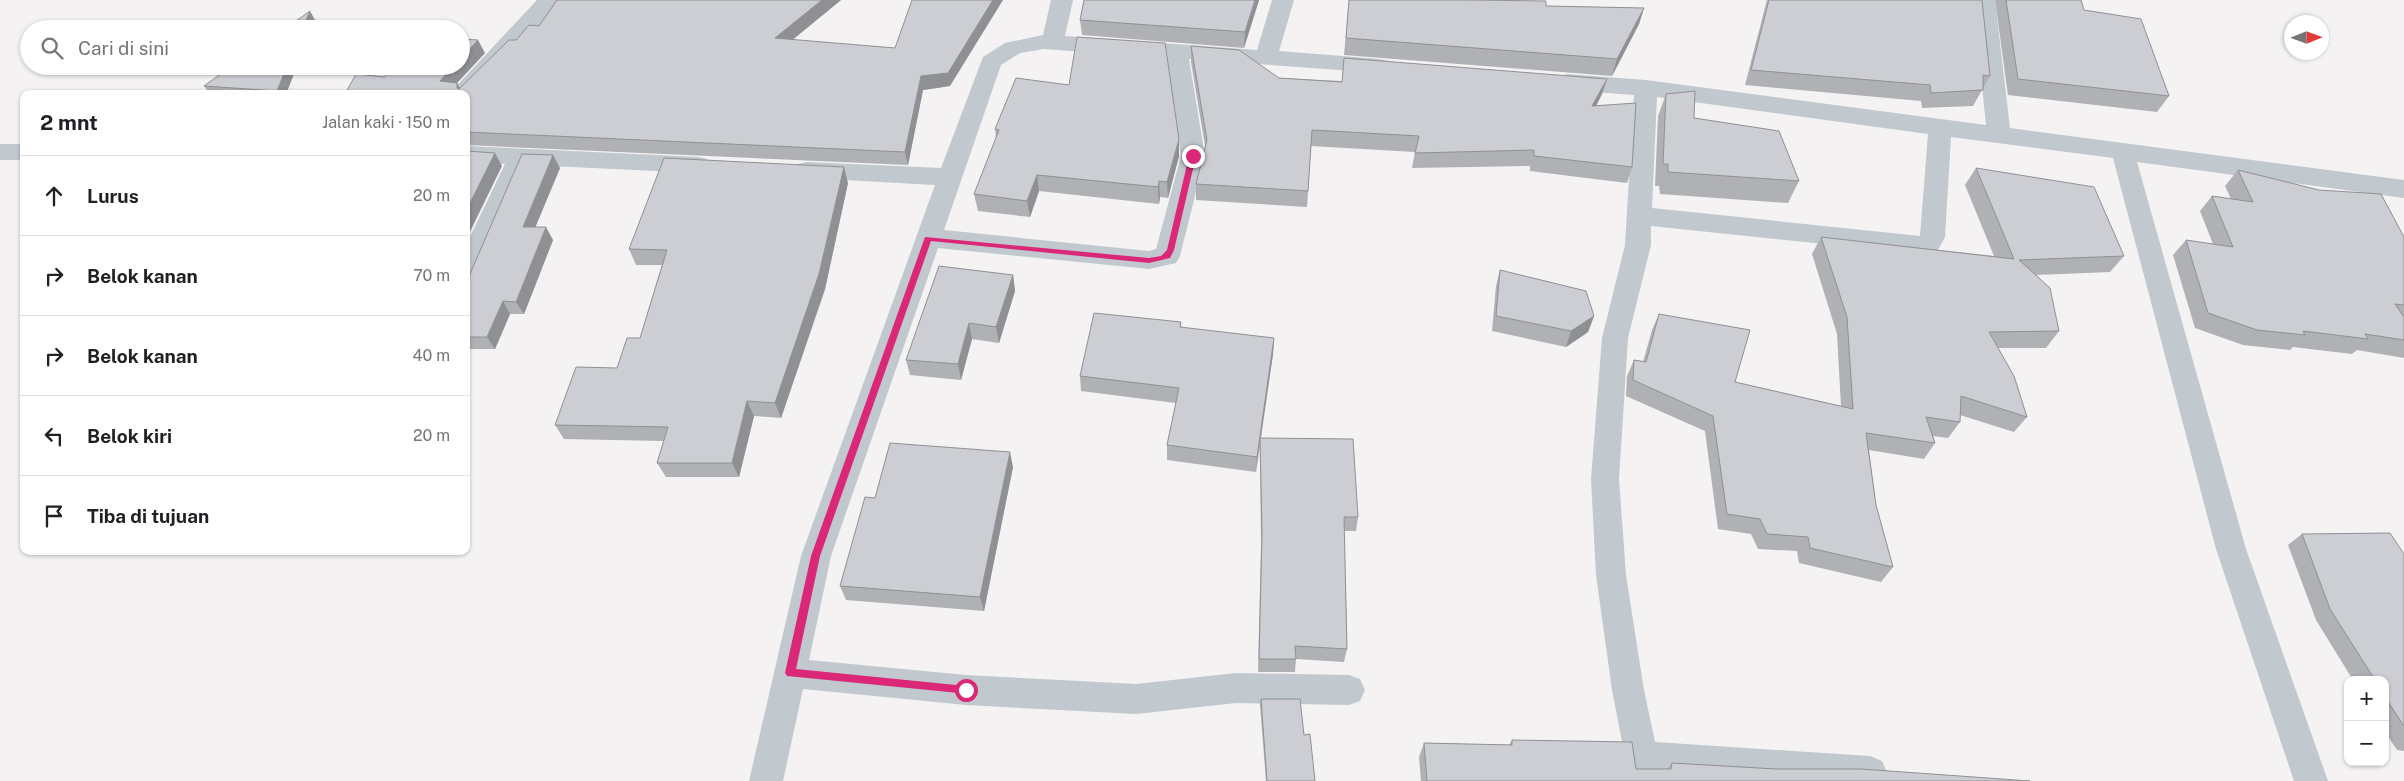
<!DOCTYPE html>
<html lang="id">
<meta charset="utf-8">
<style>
body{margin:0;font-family:"Public Sans",sans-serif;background:#f2f2f2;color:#202124}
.controls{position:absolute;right:15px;bottom:15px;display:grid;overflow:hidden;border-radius:10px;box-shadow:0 1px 4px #0004}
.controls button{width:45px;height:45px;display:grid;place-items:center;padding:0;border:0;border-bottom:1px solid #e0e0e0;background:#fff;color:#202124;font:25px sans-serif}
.compass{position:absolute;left:2284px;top:15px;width:45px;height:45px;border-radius:50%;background:#fff;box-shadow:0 1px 4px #0004;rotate:89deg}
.stop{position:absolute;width:15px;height:15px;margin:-11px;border:4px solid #db2777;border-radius:50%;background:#fff}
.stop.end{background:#db2777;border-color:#fff;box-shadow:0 1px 5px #0008}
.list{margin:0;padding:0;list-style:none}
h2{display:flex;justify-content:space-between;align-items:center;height:65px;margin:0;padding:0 20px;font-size:21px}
h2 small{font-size:16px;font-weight:400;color:#757577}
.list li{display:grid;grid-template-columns:32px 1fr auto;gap:15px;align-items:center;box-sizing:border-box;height:80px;padding:0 20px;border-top:1px solid #e0e0e0}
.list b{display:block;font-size:19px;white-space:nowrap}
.list em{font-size:16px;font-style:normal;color:#757577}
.icon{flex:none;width:28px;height:28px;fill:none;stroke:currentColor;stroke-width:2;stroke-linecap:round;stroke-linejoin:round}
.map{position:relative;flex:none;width:2404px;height:781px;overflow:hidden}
.search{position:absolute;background:#fff;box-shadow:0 1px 4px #0004;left:20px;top:20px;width:450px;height:55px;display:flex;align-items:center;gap:12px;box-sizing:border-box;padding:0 18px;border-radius:28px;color:#757577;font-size:19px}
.panel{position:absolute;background:#fff;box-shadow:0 1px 4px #0004;left:20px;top:90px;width:450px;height:465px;border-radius:10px}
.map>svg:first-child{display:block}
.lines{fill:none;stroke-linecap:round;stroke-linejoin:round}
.minor{fill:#c1c8ce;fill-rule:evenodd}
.wall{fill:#afb1b5}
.shaded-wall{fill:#8f9094}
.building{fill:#ccced3;stroke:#8f9094}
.route{fill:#db2777}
</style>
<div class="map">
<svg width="2404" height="781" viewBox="0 0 2404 781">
<rect width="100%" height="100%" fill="#f4f2f2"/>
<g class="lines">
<g class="minor">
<polygon points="537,0 560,0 533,33 468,99 466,100 466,94 449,94"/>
<path d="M1051,0H1073L1065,36L1257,50L1272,0H1294L1279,51L1380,59L1388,61L1391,66L1388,71L1380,73L1189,59L1205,156L1180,256L1176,263L1149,269L938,248L831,556L809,660L966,675L1136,684L1236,673L1349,675L1360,679L1365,690L1360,701L1349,705L1236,703L1136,714L966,705L803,689L783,781H749L801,556L935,185L807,178L798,176L795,170L798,164L807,162L941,168L983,57L1005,43L1043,35ZM1044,49L1167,58L1181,156L1156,249L1149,251L944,230L1001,65L1020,53Z"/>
<path d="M1973,0H1995L2010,128L2404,180V198L2137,162L2246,549L2328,781H2294L2216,549L2113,158L1951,137L1945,237L1938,250L1921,254L1651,226V245L1628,338L1619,479L1626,575L1644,690L1655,742L1870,756L1882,761L1887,772L1883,781H1763L1660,774L1661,781H1627L1625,757L1612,690L1596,575L1591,479L1602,338L1625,245L1634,95L1567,90L1559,87L1556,82L1559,77L1567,74L1646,80L1986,125ZM1657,97L1928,134L1920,236L1652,208Z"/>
<rect x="0" y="144" width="24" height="16"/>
<polygon points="466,146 699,157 707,159 711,165 707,171 699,173 528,165 491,247 475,288 466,291 466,245 505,164 466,162"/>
</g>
</g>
<g class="wall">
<polygon points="841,0 793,39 950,86 923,90 908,165 466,145 466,94 385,77 485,53 457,83 460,88 516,40 539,26"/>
<polygon points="1084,0 1259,0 1244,48 1082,35 1080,20"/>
<polygon points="1349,0 1546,6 1644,8 1639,24 1612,76 1344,55"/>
<polygon points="1767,0 1982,0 1990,76 1973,106 1922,108 1921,101 1745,85"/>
<polygon points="1995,0 2081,0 2084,10 2169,96 2157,112 2008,95"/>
<polygon points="1191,46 1279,78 1341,81 1607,79 1602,94 1596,106 1632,167 1627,183 1530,171 1530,166 1412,168 1415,152 1311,146 1307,207 1196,200 1196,184 1205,146 1191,62"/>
<polygon points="232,66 297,66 286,94 210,94 204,86"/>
<polygon points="1666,94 1694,118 1799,181 1788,203 1660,194 1659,186 1655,186 1658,116"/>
<polygon points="995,129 1179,156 1168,198 1160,197 1159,204 1039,191 1030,217 978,211 974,194 996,138"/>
<polygon points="560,168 535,227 553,240 524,314 510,314 495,349 466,349 466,277 469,276"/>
<polygon points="1976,168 2124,256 2110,272 2036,275 2059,331 2046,348 1998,348 2027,417 2014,432 1960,415 1960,422 1948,438 1933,436 1935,443 1924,459 1869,450 1876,505 1893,567 1881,582 1799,563 1797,551 1758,549 1751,534 1718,529 1705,431 1626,396 1627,376 1634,360 1643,362 1652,330 1659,314 1735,382 1841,406 1837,334 1812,254 1821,237 1994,256 1965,185"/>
<polygon points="2238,170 2404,237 2404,358 2357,350 2352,354 2293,347 2290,350 2243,345 2195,328 2173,255 2186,240 2213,244 2200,211 2212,196 2231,199 2225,186"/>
<polygon points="848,183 825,289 781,418 754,416 739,477 666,477 657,463 664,441 564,439 555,425 617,368 640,338 662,265 636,265 629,249"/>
<polygon points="1500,270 1594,316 1588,332 1566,347 1492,331 1496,286"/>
<polygon points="1013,275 1015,291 999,343 972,339 961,380 910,375 906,360"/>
<polygon points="1181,322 1181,328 1274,338 1273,354 1261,438 1358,517 1356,531 1344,531 1347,649 1344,662 1296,659 1295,672 1258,672 1261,546 1260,446 1256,472 1167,460 1167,445 1176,403 1081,391 1080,376"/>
<polygon points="1013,467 984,611 846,600 840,586 875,498"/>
<polygon points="2302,534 2404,554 2404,751 2397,750 2385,732 2385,680 2353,680 2316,620 2288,545"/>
<polygon points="1261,699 1304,735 1315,781 1266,781 1260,705"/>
<polygon points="1512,740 1636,769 1667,769 1672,763 1776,769 2030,781 1421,781 1419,757 1424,743 1509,745"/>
</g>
<g class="shaded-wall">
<polygon points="822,0 841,0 779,51 775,38"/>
<polygon points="993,0 1003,0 950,86 923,90 908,165 905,152 921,76"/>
<polygon points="1255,0 1259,0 1244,48 1245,32"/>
<polygon points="1644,8 1639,24 1612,76 1617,59"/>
<polygon points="310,11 315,20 312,29 302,29"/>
<polygon points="478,40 485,53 457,83 463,94 440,81 453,66 461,66 461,58"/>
<polygon points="287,66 297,66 286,94 279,94 277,91"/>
<polygon points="1607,79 1602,94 1588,122 1592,106"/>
<polygon points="1179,139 1179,156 1168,198 1167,182"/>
<polygon points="495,153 502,166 466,240 466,211"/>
<polygon points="553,155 560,168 530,240 523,227"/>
<polygon points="844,167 848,183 825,289 781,418 775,403"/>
<polygon points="1037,175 1039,191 1030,217 1027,201"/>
<polygon points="1159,181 1160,197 1159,204 1158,187"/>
<polygon points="546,227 553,240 524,314 516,302"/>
<polygon points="1013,275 1015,291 999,343 996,327"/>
<polygon points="503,301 510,314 495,349 487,337"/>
<polygon points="1594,316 1588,332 1566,347 1571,331"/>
<polygon points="969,323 972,339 961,380 958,364"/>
<polygon points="1274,338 1273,354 1260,442 1260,438 1256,472 1257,457"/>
<polygon points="747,401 754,416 739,477 732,463"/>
<polygon points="1010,452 1013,467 984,611 980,597"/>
</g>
<g class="building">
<polygon points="557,0 822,0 775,38 895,48 912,0 993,0 948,73 921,76 905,152 466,132 466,94 345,94 356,74 385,77 391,66 453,66 440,81 457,83 457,88 459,89 509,40 516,40 529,25 539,26"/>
<polygon points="1084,0 1255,0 1245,32 1080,20"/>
<polygon points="1349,0 1469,0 1546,1 1546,6 1644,8 1617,59 1346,38"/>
<polygon points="1769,0 1982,0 1990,76 1983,75 1983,90 1931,93 1930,85 1751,70"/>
<polygon points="2006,0 2081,0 2084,10 2141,19 2169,96 2018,79"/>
<polygon points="310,11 302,29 285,29"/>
<polygon points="1077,37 1165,43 1179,139 1167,182 1159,181 1158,187 1037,175 1027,201 974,194 999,130 995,129 1016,78 1069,85"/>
<polygon points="461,39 478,40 461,58"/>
<polygon points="1191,46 1239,50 1279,78 1342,82 1344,58 1607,79 1592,106 1636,103 1632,167 1534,156 1534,150 1415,153 1419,136 1312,130 1308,191 1196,184 1207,140"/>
<polygon points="232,66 287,66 277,91 204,86"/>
<polygon points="1695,91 1694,118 1779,131 1799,181 1668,172 1668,164 1663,164 1666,94"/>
<polygon points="466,151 495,153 466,211"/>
<polygon points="522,154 553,155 523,227 546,227 516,302 503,301 487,337 466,337 466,277 469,276"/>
<polygon points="664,158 844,167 819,274 775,403 747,401 732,463 657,463 668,427 555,425 576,367 617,368 627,338 640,338 667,250 629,249"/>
<polygon points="1976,168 2094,187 2124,256 2019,260 2050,288 2059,331 1989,332 2014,376 2027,417 1961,396 1960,422 1926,417 1935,443 1866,433 1876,505 1893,567 1810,548 1808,537 1767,534 1760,519 1727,514 1713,416 1633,380 1634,360 1646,362 1659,314 1750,330 1735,382 1853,409 1847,317 1821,237 2014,259"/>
<polygon points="2238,170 2319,190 2381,194 2404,237 2404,305 2395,304 2404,317 2404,340 2365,334 2368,339 2303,331 2305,335 2257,330 2208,313 2186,240 2233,247 2212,196 2253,202"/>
<polygon points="939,266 1013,275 996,327 969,323 958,364 906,360"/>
<polygon points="1500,270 1586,291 1594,316 1571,331 1496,316"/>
<polygon points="1094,313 1181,322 1180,327 1274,338 1257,457 1167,445 1179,388 1080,376"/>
<polygon points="1260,438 1353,439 1358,517 1344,517 1347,649 1295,646 1296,659 1259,659 1262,532"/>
<polygon points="890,443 1010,452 980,597 840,586 865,497 875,498"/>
<polygon points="2390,533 2404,554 2404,726 2385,697 2385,680 2375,680 2330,609 2302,534"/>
<polygon points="1261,699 1300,699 1304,735 1310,734 1315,781 1267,781"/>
<polygon points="1512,740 1632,742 1636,769 1671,769 1672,763 1776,769 1861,769 2030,781 1427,781 1424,743 1512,745"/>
</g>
<polygon class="route" points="1193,154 1196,156 1174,250 1170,258 1149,263 931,241 820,556 796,669 966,686 971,690 969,694 787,676 785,673 811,556 925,237 1149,258 1161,256 1167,250 1189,156"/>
</svg>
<div class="controls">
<button>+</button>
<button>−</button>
</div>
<svg class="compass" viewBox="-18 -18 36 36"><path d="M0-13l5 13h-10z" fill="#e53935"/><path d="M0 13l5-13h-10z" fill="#757577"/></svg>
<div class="stop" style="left:966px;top:690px"></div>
<div class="stop end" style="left:1193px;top:156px"></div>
<div class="search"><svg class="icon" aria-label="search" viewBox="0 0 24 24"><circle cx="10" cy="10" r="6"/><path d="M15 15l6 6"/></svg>Cari di sini</div>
<section class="panel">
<h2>2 mnt<small>Jalan kaki · 150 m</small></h2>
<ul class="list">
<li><svg class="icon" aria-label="ahead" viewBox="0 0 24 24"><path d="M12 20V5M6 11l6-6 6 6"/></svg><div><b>Lurus</b></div><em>20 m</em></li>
<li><svg class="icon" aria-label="right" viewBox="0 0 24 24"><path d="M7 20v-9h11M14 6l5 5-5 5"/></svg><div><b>Belok kanan</b></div><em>70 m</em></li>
<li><svg class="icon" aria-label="right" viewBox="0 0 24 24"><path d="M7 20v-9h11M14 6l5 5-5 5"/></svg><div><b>Belok kanan</b></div><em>40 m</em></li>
<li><svg class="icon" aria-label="left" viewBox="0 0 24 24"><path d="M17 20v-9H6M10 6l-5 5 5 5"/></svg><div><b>Belok kiri</b></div><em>20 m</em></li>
<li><svg class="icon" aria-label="arrive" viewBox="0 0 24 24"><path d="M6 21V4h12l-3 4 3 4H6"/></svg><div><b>Tiba di tujuan</b></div></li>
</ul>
</section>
</div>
